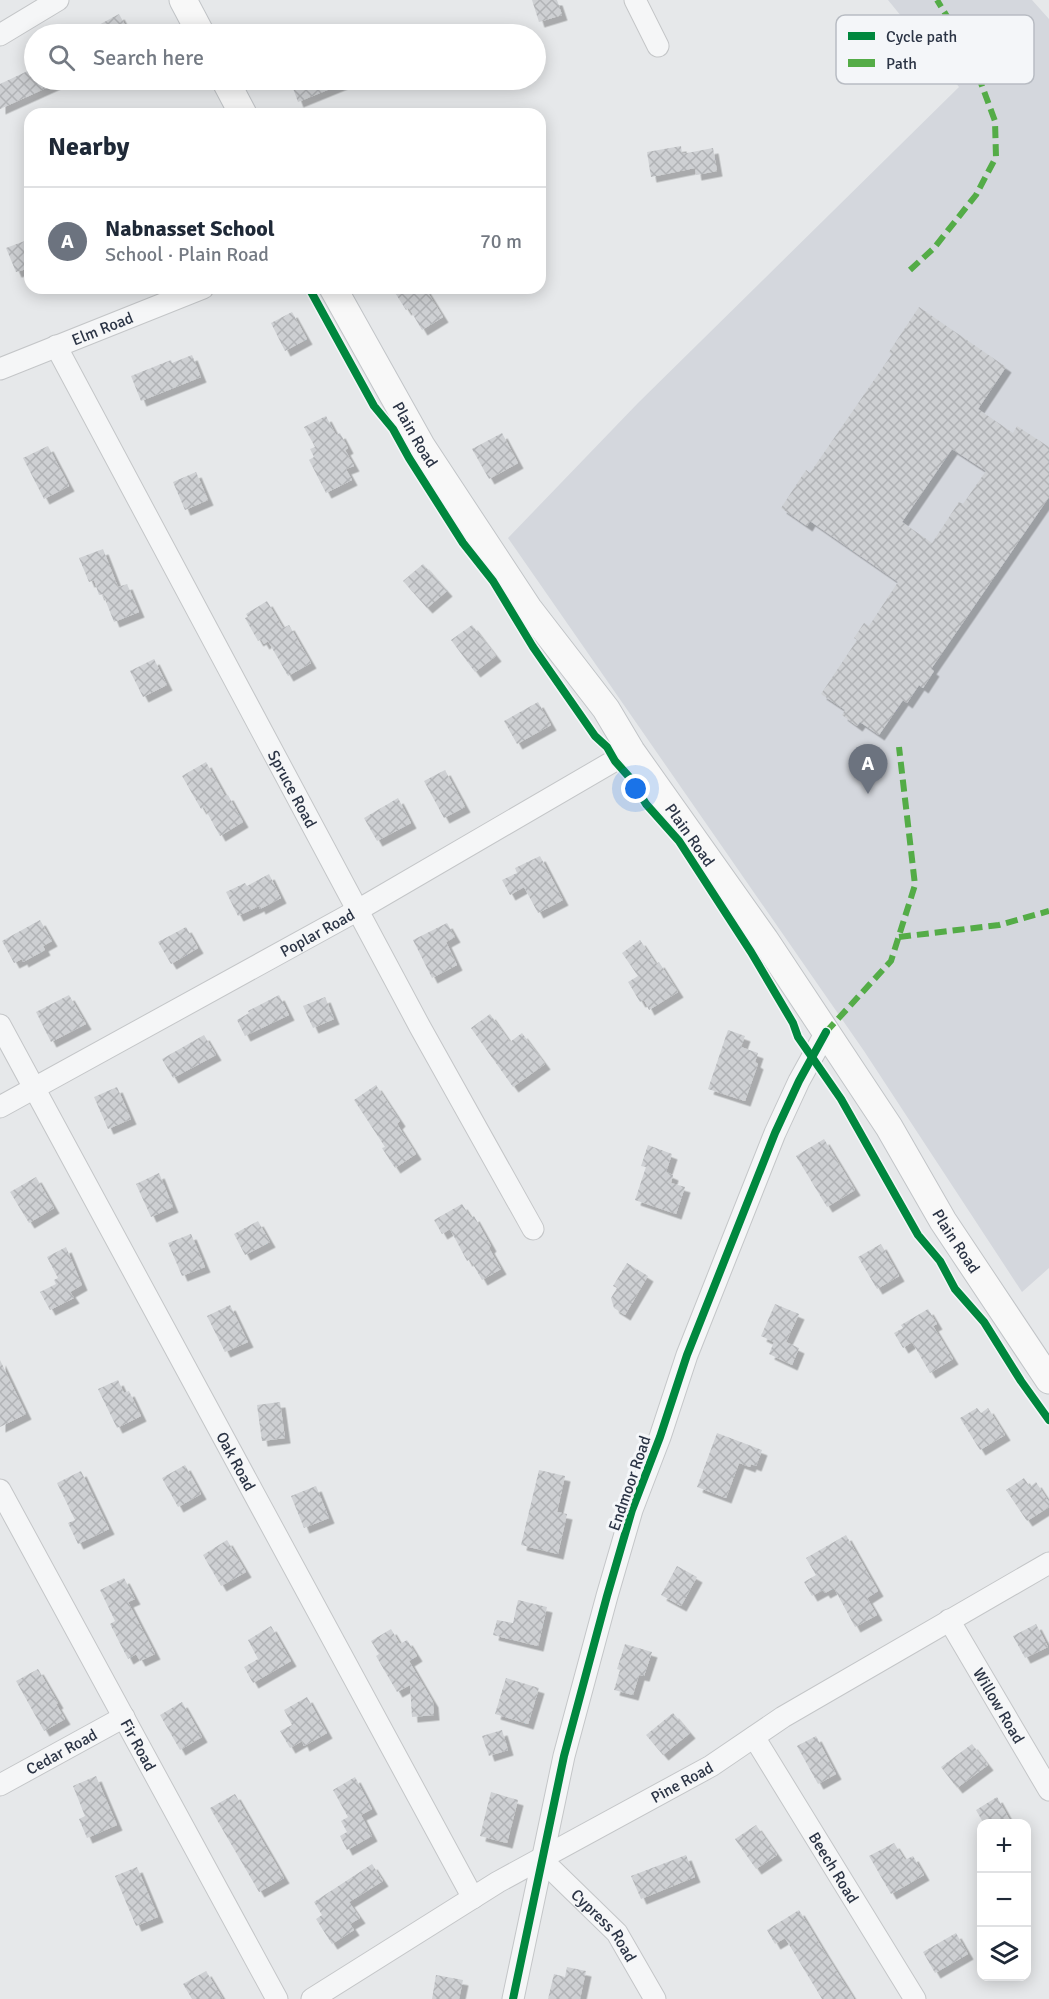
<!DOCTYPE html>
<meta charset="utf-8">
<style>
body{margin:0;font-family:Signika,sans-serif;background:#f2f2f3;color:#1f2937}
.controls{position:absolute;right:18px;bottom:18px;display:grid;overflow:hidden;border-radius:12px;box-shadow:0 3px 15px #0003}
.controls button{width:54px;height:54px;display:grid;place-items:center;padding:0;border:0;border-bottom:2px solid #e0e1e3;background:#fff;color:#1f2937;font:30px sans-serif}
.you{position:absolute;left:636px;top:789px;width:21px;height:21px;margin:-15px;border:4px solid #fff;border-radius:50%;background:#1a73e8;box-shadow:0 0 0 9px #1a73e833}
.badge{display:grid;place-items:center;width:39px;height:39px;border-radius:50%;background:#6c737f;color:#fff;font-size:20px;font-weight:700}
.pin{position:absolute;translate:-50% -50px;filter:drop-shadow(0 2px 3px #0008)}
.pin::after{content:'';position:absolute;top:32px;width:21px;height:18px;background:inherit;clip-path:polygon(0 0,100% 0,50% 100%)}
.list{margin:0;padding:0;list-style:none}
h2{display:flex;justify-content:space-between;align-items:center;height:78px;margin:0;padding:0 24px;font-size:26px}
h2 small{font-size:20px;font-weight:400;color:#747a83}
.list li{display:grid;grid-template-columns:39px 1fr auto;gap:18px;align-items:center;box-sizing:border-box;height:108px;padding:0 24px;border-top:2px solid #e0e1e3}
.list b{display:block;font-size:22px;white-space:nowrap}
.list p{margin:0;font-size:20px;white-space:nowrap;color:#747a83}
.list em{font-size:20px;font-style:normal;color:#747a83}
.icon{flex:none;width:33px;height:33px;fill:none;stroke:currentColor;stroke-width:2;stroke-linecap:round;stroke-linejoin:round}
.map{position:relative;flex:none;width:1049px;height:1999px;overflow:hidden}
.search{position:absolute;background:#fff;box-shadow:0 3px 15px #0003;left:24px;top:24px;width:522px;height:66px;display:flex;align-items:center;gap:15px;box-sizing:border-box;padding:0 21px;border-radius:33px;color:#747a83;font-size:22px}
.panel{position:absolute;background:#fff;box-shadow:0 3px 15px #0003;left:24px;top:108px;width:522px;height:186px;border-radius:18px}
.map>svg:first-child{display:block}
.built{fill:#d4d7dd}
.building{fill:url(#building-cross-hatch);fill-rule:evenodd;filter:url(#shadow)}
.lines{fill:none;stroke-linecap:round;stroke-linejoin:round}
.minor-casing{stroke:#c4c6c8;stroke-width:23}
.major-casing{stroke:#c2c5c8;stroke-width:29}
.minor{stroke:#f5f6f7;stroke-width:21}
.major{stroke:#f8f8f8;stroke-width:27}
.quiet{stroke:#54ac47;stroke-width:6;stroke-dasharray:12 6;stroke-linecap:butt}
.cycleway-casing{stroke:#f4f6f9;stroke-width:11}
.cycleway{stroke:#00873e;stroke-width:8}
.labels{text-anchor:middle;stroke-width:6;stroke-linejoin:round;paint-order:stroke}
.street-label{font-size:16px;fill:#2b3445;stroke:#f4f6f9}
.key{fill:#f4f6f9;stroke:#b8bcc3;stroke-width:1.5}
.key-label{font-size:16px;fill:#2b3445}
</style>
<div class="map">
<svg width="1049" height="1999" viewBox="0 0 1049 1999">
<defs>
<pattern id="building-cross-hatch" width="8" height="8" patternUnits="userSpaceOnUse" patternTransform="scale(1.5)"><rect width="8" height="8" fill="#ced0d3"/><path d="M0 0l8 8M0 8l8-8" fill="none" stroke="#b1b3b6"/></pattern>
<filter id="shadow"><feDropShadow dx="5.5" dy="5.5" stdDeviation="0" flood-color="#0004"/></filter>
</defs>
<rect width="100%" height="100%" fill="#e6e8ea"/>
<polygon class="built" points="888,0 1032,0 1049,19 1049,1268 1022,1292 864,1051 508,538 638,403 959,87"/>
<g class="building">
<polygon points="532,0 557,0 562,15 539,22"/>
<polygon points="119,14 130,34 82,34"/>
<polygon points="34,68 34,80 64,80 0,109 0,84"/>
<polygon points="290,80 352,80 298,102"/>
<polygon points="681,146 682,154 713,148 717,171 696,175 695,168 651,177 647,152"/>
<polygon points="30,239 30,268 16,272 6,248"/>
<polygon points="392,288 425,288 443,317 422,330 409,308 406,310"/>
<path d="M919,307L1006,367L978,409L1013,433L1017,426L1049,447V497L931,669L934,671L923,688L919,685L907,703L903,700L879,735L860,722L857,726L842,715L845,710L821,694L857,640L854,638L864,623L869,626L898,582L810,521L807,526L781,508L806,470L810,473L892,354L889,352ZM952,449L986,471L963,504L959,502L932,543L902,522Z"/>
<polygon points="292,312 307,339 285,351 271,323"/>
<polygon points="192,355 201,377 141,401 131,376 171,360 172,363"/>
<polygon points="326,416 336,435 340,433 348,448 345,450 354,466 346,469 352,480 326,493 309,460 314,457 310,449 315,447 304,427"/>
<polygon points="502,433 518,463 489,479 472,449"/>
<polygon points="48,446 69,486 44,499 23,458"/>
<polygon points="196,472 208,500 185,510 173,482"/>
<polygon points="103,549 118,587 127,584 139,612 114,622 103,594 99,595 94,580 89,582 79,558"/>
<polygon points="423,564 447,591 427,608 403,581"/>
<polygon points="267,601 283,628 289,625 311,663 288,676 268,641 264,644 261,639 258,641 245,618 248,617 246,614"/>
<polygon points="472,625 496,656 475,672 451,640"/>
<polygon points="154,659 167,685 143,697 130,671"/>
<polygon points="538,702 551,725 517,744 504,721"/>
<polygon points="206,762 225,796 228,795 243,822 220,836 204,807 201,809 182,776"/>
<polygon points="445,770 465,807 444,818 424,781"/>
<polygon points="398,798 411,823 377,841 364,818"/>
<polygon points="540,856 563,900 538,913 524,887 510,895 502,880 517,873 515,868"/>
<polygon points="269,874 281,898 260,909 259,906 238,916 226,892 245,883 247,886"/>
<polygon points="40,920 52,941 43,946 45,950 23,962 22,959 14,963 2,941"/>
<polygon points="447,923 455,937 446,942 457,965 432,978 413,940"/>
<polygon points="186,927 198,948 171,964 158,942"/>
<polygon points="640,940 656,964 659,962 678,992 649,1010 644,1000 640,1002 628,982 638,976 622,953"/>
<polygon points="69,995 86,1024 51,1042 36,1012"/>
<polygon points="279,995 289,1015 245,1036 237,1020 249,1013 248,1011"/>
<polygon points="325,997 334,1019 313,1028 303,1006"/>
<polygon points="490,1014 510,1042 522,1033 545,1064 513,1087 471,1028"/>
<polygon points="728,1030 745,1036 741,1047 758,1053 755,1062 758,1064 745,1101 708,1089"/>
<polygon points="204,1035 216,1055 173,1078 162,1059"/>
<polygon points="376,1085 400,1121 397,1124 416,1154 395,1168 382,1148 385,1147 354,1100"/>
<polygon points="117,1087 131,1119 108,1129 94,1097"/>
<polygon points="824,1139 855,1190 827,1207 796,1156"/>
<polygon points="648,1145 672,1154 666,1172 673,1175 671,1183 685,1187 676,1214 635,1200 646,1167 641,1166"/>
<polygon points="159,1173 173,1207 151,1217 136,1184"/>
<polygon points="36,1177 54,1208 29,1223 10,1192"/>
<polygon points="462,1204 471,1218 474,1216 491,1246 489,1248 501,1269 482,1280 470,1259 467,1261 450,1229 442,1234 434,1220"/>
<polygon points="258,1221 270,1242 245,1255 234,1234"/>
<polygon points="191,1234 205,1267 182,1276 168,1243"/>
<polygon points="881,1244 899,1276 877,1289 858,1257"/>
<polygon points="66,1247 82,1285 70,1292 74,1298 50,1310 40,1292 56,1284 54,1280 58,1278 47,1257"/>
<polygon points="627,1263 648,1276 625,1315 614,1308 611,1298 617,1288 613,1286"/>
<polygon points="775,1304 799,1314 786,1342 799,1348 792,1365 769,1354 774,1342 761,1336"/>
<polygon points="230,1305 248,1342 225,1352 207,1316"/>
<polygon points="928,1309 937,1324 933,1326 953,1359 930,1373 912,1342 903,1348 894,1333 903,1328 901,1325"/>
<polygon points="0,1360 26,1414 0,1427"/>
<polygon points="118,1380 124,1393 129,1391 141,1416 117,1428 98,1389"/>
<polygon points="280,1402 285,1438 262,1441 257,1405"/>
<polygon points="977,1408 981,1413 988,1408 1005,1435 980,1450 960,1418"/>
<polygon points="717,1433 762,1450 756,1466 751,1464 750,1467 739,1463 726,1498 697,1487"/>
<polygon points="185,1465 201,1494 178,1507 162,1478"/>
<polygon points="539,1470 565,1476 557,1512 567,1514 558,1554 521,1545"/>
<polygon points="81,1471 109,1529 78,1544 68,1523 75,1520 57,1483"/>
<polygon points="1024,1478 1030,1487 1036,1482 1049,1502 1049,1507 1027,1521 1006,1490"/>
<polygon points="316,1486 329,1518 304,1528 291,1496"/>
<polygon points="846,1535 878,1591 867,1598 877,1615 855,1627 834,1588 825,1593 823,1590 812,1596 804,1582 816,1575 806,1558"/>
<polygon points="227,1540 246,1572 221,1586 203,1555"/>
<polygon points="677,1566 697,1577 681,1606 661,1595"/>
<polygon points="124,1578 135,1599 128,1602 155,1654 140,1661 136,1654 128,1659 110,1624 115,1621 100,1590"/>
<polygon points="518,1600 547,1607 538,1646 493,1635 497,1620 513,1623"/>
<polygon points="1036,1624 1048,1647 1025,1658 1013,1636"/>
<polygon points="271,1626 291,1661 253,1683 244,1667 258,1659 248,1640"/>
<polygon points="391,1629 400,1644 407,1640 417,1656 409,1661 433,1702 434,1715 412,1717 410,1685 397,1692 376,1656 379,1654 371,1641"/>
<polygon points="625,1644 652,1652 644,1676 639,1675 633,1695 614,1690 620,1670 617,1669"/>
<polygon points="38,1669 58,1703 56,1704 65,1719 44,1731 16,1681"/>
<polygon points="506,1678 539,1688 528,1724 495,1714"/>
<polygon points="307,1697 327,1733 304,1746 302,1741 290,1748 280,1731 292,1725 284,1710"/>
<polygon points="182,1702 202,1737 180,1750 160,1715"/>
<polygon points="673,1713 690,1733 663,1755 646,1735"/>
<polygon points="502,1730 508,1750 489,1756 482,1736"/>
<polygon points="816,1736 836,1774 818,1784 797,1746"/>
<polygon points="972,1744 988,1765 957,1788 941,1767"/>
<polygon points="96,1776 117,1825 87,1838 79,1819 85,1816 73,1786"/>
<polygon points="355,1777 372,1809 361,1815 372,1836 347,1850 340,1836 347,1832 341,1821 348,1817 333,1790"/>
<polygon points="491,1792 518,1800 507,1843 480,1836"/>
<polygon points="235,1794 284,1878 259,1892 210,1808"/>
<polygon points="997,1797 1012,1824 984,1824 976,1810"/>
<polygon points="756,1825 777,1855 756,1869 735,1839"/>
<polygon points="894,1843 905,1860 913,1856 924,1875 891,1894 869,1856"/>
<polygon points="686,1855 695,1877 641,1899 631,1876"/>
<polygon points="372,1864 383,1881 349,1902 360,1918 350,1924 354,1930 332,1944 316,1919 322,1915 314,1902"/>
<polygon points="137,1867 158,1917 136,1926 115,1876"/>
<polygon points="799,1910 822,1948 854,1999 822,1999 785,1938 775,1944 767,1930"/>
<polygon points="956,1933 968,1954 935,1973 923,1952"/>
<polygon points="567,1967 586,1971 580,1999 548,1999 554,1974 565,1977"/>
<polygon points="206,1971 223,1999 192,1999 183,1984"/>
<polygon points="436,1975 463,1980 459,1999 432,1999"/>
</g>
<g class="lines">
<defs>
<g id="minor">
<polyline points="635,0 658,46"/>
<polyline points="0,35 58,0"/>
<path id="s1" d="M56,346L420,1027L533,1229"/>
<path id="s2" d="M0,369L203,288"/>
<path id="s3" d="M0,1025L473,1898"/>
<path id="s4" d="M0,1107L358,910L631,751"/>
<path id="s5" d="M0,1490L277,1999"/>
<path id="s6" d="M949,1620L1049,1790"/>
<path id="s7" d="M754,1737L915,1999"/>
<path id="s8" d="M0,1785L124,1717"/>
<path id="s9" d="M541,1859L617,1933L655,1999"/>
<path id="s10" d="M312,1999L498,1882L711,1766L783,1717L1049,1563"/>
<polyline points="513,1999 564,1756 607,1596 632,1510 660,1437 687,1355 775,1133 799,1081 826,1032"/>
</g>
<g id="major">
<polyline points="183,0 201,34"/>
<polyline points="225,80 243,114"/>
<path id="s11" d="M333,288L422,447L528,608L606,709L631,751L765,940L889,1127L943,1221L1049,1380"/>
</g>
</defs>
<use href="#minor" class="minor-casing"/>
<use href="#major" class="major-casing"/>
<use href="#minor" class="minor"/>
<use href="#major" class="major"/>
<g class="quiet">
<polyline points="910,270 934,248 976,195 996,157 995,121 971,56 937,0"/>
<polyline points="899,937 999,925 1049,911"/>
<polyline points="826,1032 891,961 915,885 899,747"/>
</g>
<defs>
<g id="cycleway">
<polyline points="309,288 374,406 393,429 409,458 463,543 493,581 533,647 595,736 607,747 615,761 631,779 646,804 679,841 751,952 793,1023 798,1037 841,1099 918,1235 940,1261 955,1289 984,1322 1021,1381 1049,1420"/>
<polyline points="513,1999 564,1756 607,1596 632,1510 660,1437 687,1355 775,1133 799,1081 826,1032"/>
</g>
</defs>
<use href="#cycleway" class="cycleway-casing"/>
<use href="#cycleway" class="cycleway"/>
</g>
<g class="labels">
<g class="street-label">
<text dy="6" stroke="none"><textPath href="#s2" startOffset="110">Elm Road</textPath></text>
<text dy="6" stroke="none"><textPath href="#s11" startOffset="168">Plain Road</textPath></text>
<text dy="6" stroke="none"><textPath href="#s1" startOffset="502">Spruce Road</textPath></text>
<text dy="6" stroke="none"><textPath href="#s11" startOffset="654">Plain Road</textPath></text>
<text dy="6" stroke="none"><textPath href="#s4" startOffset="362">Poplar Road</textPath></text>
<text dy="6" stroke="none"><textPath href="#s11" startOffset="1140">Plain Road</textPath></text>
<text dy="6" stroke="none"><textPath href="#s3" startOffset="496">Oak Road</textPath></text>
<text transform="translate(629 1483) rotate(-71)" y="6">Endmoor Road</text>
<text dy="6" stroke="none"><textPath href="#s6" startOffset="99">Willow Road</textPath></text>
<text dy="6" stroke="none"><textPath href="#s5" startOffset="290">Fir Road</textPath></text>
<text dy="6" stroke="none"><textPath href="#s8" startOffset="70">Cedar Road</textPath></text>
<text dy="6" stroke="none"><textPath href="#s10" startOffset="429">Pine Road</textPath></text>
<text dy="6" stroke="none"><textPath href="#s7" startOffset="153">Beech Road</textPath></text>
<text dy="6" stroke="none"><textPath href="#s9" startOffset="92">Cypress Road</textPath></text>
</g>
</g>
<rect x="836" y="15" width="198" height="69" rx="9" class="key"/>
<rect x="848" y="32" width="27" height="8" fill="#00873e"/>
<rect x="848" y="59" width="27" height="8" fill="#54ac47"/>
<g class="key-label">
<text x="886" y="42">Cycle path</text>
<text x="886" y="69">Path</text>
</g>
</svg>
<div class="controls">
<button>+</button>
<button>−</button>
<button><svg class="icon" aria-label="layers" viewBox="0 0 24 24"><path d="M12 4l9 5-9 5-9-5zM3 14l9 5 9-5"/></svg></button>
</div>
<div class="you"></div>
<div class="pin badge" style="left:868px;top:794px">A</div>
<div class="search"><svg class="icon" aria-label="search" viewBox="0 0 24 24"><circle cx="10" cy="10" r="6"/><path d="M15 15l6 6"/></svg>Search here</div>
<section class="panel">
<h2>Nearby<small></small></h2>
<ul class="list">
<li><span class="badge">A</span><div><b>Nabnasset School</b><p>School · Plain Road</p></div><em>70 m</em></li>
</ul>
</section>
</div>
